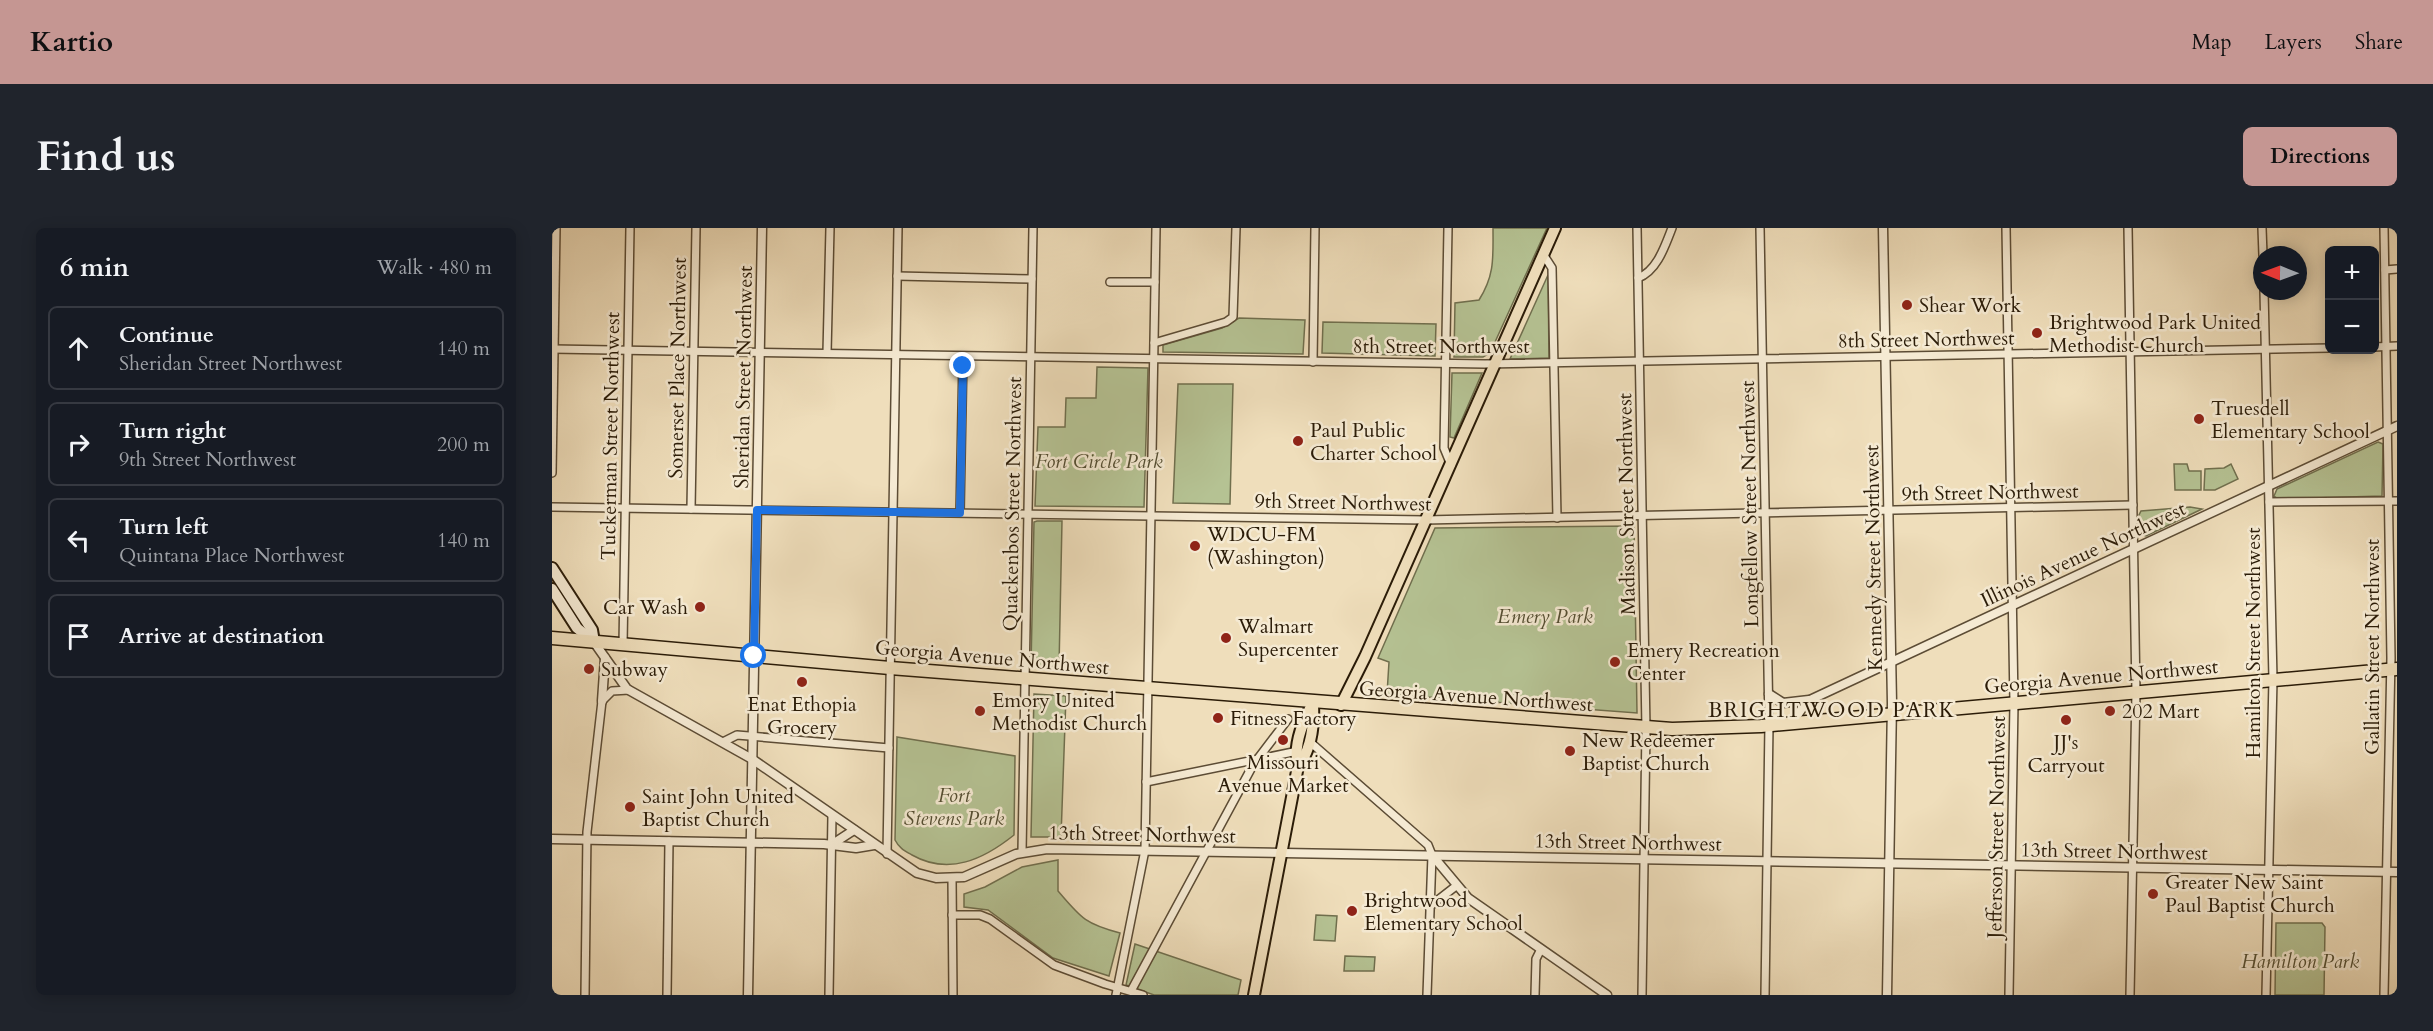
<!DOCTYPE html>
<meta charset="utf-8">
<style>
body{margin:0;font-family:Cardo,serif;background:#20242c;color:#f1f3f6}
.controls{position:absolute;right:18px;top:18px;display:grid;overflow:hidden;border-radius:9px;box-shadow:0 3px 15px #0003}
.controls button{width:54px;height:54px;display:grid;place-items:center;padding:0;border:0;border-bottom:2px solid #363941;background:#171b24;color:#f1f3f6;font:30px sans-serif}
.compass{position:absolute;left:1701px;top:18px;width:54px;height:54px;border-radius:50%;background:#171b24;box-shadow:0 3px 15px #0003;rotate:271deg}
.stop{position:absolute;width:18px;height:18px;margin:-14px;border:4px solid #1a73e8;border-radius:50%;background:#fff}
.stop.end{background:#1a73e8;border-color:#fff;box-shadow:0 2px 6px #0008}
.list{margin:0;padding:0;list-style:none}
h2{display:flex;justify-content:space-between;align-items:center;height:78px;margin:0;padding:0 24px;font-size:26px}
h2 small{font-size:20px;font-weight:400;color:#9ea1a6}
.list li{display:grid;grid-template-columns:39px 1fr auto;gap:18px;align-items:center;box-sizing:border-box;height:84px;margin:0 12px 12px;padding:0 12px;border:2px solid #363941;border-radius:9px}
.list b{display:block;font-size:22px;white-space:nowrap}
.list p{margin:0;font-size:20px;white-space:nowrap;color:#9ea1a6}
.list em{font-size:20px;font-style:normal;color:#9ea1a6}
.icon{flex:none;width:33px;height:33px;fill:none;stroke:currentColor;stroke-width:2;stroke-linecap:round;stroke-linejoin:round}
.map{position:relative;flex:none;width:1845px;height:767px;overflow:hidden;border-radius:9px}
header{display:flex;align-items:center;gap:36px;box-sizing:border-box;height:84px;padding:0 30px;background:#c59692;color:#111}
header strong{font-size:28px}
nav{display:flex;gap:33px;margin-inline-start:auto;font-size:21px}
.intro{display:flex;align-items:center;justify-content:space-between;box-sizing:border-box;height:144px;padding:0 36px}
h1{margin:0;font-size:42px}
.button{padding:15px 27px;border-radius:9px;background:#c59692;color:#111;font-size:21px;font-weight:700}
main{display:flex;gap:36px;padding:0 36px}
aside{flex:1;background:#171b24;border-radius:9px;box-shadow:0 3px 15px #0003}
.map>svg:first-child{display:block}
.green{fill:#b5c293;stroke:#706f4e;stroke-width:1.5}
.lines{fill:none;stroke-linecap:round;stroke-linejoin:round}
.minor-casing{stroke:#5c4c35;stroke-width:10}
.tertiary-casing{stroke:#5c4c35;stroke-width:11}
.secondary-casing{stroke:#2b1c08;stroke-width:14}
.primary-casing{stroke:#2b1c08;stroke-width:14}
.trunk-casing{stroke:#2b1c08;stroke-width:15}
.minor{stroke:#f5ead3;stroke-width:7}
.tertiary{stroke:#f5ead3;stroke-width:8}
.secondary{stroke:#f5ead3;stroke-width:10}
.primary{stroke:#efdebb;stroke-width:10}
.trunk{stroke:#efdebb;stroke-width:12}
.route{stroke:#1a73e8;stroke-width:8}
.poi-dot{fill:#8f2418;stroke:#f5ead3;stroke-width:2}
.labels{text-anchor:middle;stroke-width:5;stroke-linejoin:round;paint-order:stroke}
.poi-label{font-size:20px;fill:#2b1c08;stroke:#f5ead3;text-anchor:start}
.street-label{font-size:20px;fill:#2b1c08;stroke:#f5ead3}
.park-label{font-size:20px;font-style:italic;fill:#544e32;stroke:#f5ead3}
.neighbourhood-label{font-size:21px;letter-spacing:1.5px;fill:#2b1c08;stroke:#f5ead3}
</style>
<header>
<strong>Kartio</strong>
<nav><a>Map</a><a>Layers</a><a>Share</a></nav>
</header>
<div class="intro"><h1>Find us</h1><a class="button">Directions</a></div>
<main>
<aside>
<h2>6 min<small>Walk · 480 m</small></h2>
<ul class="list">
<li><svg class="icon" aria-label="ahead" viewBox="0 0 24 24"><path d="M12 20V5M6 11l6-6 6 6"/></svg><div><b>Continue</b><p>Sheridan Street Northwest</p></div><em>140 m</em></li>
<li><svg class="icon" aria-label="right" viewBox="0 0 24 24"><path d="M7 20v-9h11M14 6l5 5-5 5"/></svg><div><b>Turn right</b><p>9th Street Northwest</p></div><em>200 m</em></li>
<li><svg class="icon" aria-label="left" viewBox="0 0 24 24"><path d="M17 20v-9H6M10 6l-5 5 5 5"/></svg><div><b>Turn left</b><p>Quintana Place Northwest</p></div><em>140 m</em></li>
<li><svg class="icon" aria-label="arrive" viewBox="0 0 24 24"><path d="M6 21V4h12l-3 4 3 4H6"/></svg><div><b>Arrive at destination</b></div></li>
</ul>
</aside>
<div class="map">
<svg width="1845" height="767" viewBox="0 0 1845 767">
<rect width="100%" height="100%" fill="#efdebb"/>
<filter id="stains"><feTurbulence type="fractalNoise" baseFrequency=".00333" numOctaves="4"/><feColorMatrix values="0 0 0 0 .2 0 0 0 0 .09 0 0 0 0 .02 0 0 0 .5 -.17"/></filter>
<radialGradient id="worn" r=".72"><stop offset=".6" stop-color="#630" stop-opacity="0"/><stop offset="1" stop-color="#630" stop-opacity=".3"/></radialGradient>
<g class="green">
<path d="M941,0H995L938,125L931,129H902L903,75L927,72C943,47 941,29 941,0Z"/>
<polygon points="996,47 997,130 958,131"/>
<polygon points="687,90 753,92 751,126 611,124 611,117 670,100"/>
<polygon points="771,94 884,96 883,128 770,125"/>
<polygon points="545,139 596,140 592,279 483,278 486,199 513,199 514,170 544,170"/>
<polygon points="900,145 930,145 902,210 898,209"/>
<polygon points="626,156 681,156 678,276 621,275"/>
<polygon points="1826,214 1831,216 1830,268 1726,271 1722,268 1725,261"/>
<polygon points="1622,236 1635,236 1637,243 1649,243 1649,262 1623,262"/>
<polygon points="1679,236 1686,251 1663,262 1652,262 1653,241 1672,240"/>
<polygon points="1638,279 1650,281 1594,308 1588,306 1587,287 1589,283"/>
<polygon points="485,293 510,293 507,439 479,438 482,294"/>
<polygon points="1082,298 1085,485 835,466 837,434 826,430 883,300"/>
<polygon points="482,466 514,468 509,609 479,609"/>
<path d="M345,509L463,528L462,607C432,631 397,648 360,627C353,623 347,620 343,612Z"/>
<path d="M506,632V663C529,690 533,696 568,705L557,748L501,730L436,682L412,679V666L433,659L470,639Z"/>
<polygon points="764,687 785,688 783,713 762,712"/>
<polygon points="1724,695 1770,695 1773,699 1772,767 1723,767"/>
<polygon points="583,716 689,752 686,767 602,767 574,757"/>
<polygon points="793,728 823,729 822,743 792,743"/>
</g>
<g class="lines">
<defs>
<g id="minor">
<polyline points="896,0 892,220 899,237"/>
<polyline points="1085,0 1094,501 1090,767"/>
<polyline points="1208,0 1217,497 1213,767"/>
<polyline points="1454,0 1462,475 1457,767"/>
<polyline points="1576,0 1584,464 1578,767"/>
<polyline points="1710,0 1711,27"/>
<polyline points="991,26 1000,40 1005,290"/>
<polyline points="1833,42 1845,41"/>
<polyline points="345,48 480,51"/>
<path d="M1086,50C1105,43 1113,18 1120,0"/>
<polyline points="558,54 603,54"/>
<polyline points="1712,63 1721,451 1714,767"/>
<polyline points="602,115 674,94 681,89 684,0"/>
<polyline points="1822,119 1845,118"/>
<polyline points="0,121 933,136 1778,120"/>
<polyline points="275,125 278,0"/>
<polyline points="761,134 763,0"/>
<polyline points="0,245 4,0"/>
<polyline points="1717,274 1845,273"/>
<polyline points="0,279 873,292 1581,277"/>
<polyline points="139,281 144,0"/>
<polyline points="408,285 411,128"/>
<polyline points="71,417 78,0"/>
<polyline points="171,514 185,507 337,520"/>
<polyline points="758,514 876,617 880,627 875,767"/>
<polyline points="594,554 746,523"/>
<polyline points="470,624 481,0"/>
<polyline points="335,626 346,0"/>
<polyline points="400,651 401,767"/>
<polyline points="877,679 904,658"/>
<polyline points="400,687 428,687 438,691 502,737 553,756 591,767"/>
<polyline points="579,763 701,537 736,491"/>
<polyline points="33,767 35,604 50,473 60,463 77,462"/>
<polyline points="115,767 117,613"/>
<polyline points="277,767 280,587"/>
<polyline points="564,767 593,622 604,0"/>
<polyline points="983,767 984,731 989,721"/>
<polyline points="1832,767 1839,430 1832,0"/>
</g>
<g id="tertiary">
<polyline points="1331,0 1340,475 1335,767"/>
<polyline points="42,414 75,461 200,531 365,645 384,650 412,649 464,626 495,621 1845,644"/>
<polyline points="1217,466 1231,475 1257,472"/>
<polyline points="50,473 53,430"/>
<polyline points="1240,495 1253,476 1260,471 1845,198"/>
<polyline points="0,611 272,616 304,620 322,617"/>
<polyline points="279,617 302,602"/>
<polyline points="880,627 916,670 1055,767"/>
<polyline points="196,767 210,0"/>
</g>
<g id="secondary">
<polyline points="0,340 40,402 42,414"/>
<polyline points="0,361 25,400 42,414"/>
</g>
<g id="primary">
<polyline points="789,477 813,429 1003,0"/>
<path d="M746,538C760,521 762,496 761,475"/>
<path d="M702,767L746,538C741,518 751,493 761,475"/>
</g>
<polyline id="trunk" points="0,410 338,440 1120,501 1209,498 1845,441"/>
</defs>
<use href="#minor" class="minor-casing"/>
<use href="#tertiary" class="tertiary-casing"/>
<use href="#secondary" class="secondary-casing"/>
<use href="#primary" class="primary-casing"/>
<use href="#trunk" class="trunk-casing"/>
<use href="#minor" class="minor"/>
<use href="#tertiary" class="tertiary"/>
<use href="#secondary" class="secondary"/>
<use href="#primary" class="primary"/>
<use href="#trunk" class="trunk"/>
</g>
<g class="lines">
<polyline class="route" points="202,428 205,282 408,285 411,138"/>
</g>
<g class="poi-dot">
<circle cx="1355" cy="77" r="6"/>
<circle cx="1485" cy="105" r="6"/>
<circle cx="1647" cy="191" r="6"/>
<circle cx="746" cy="213" r="6"/>
<circle cx="643" cy="318" r="6"/>
<circle cx="148" cy="379" r="6"/>
<circle cx="674" cy="410" r="6"/>
<circle cx="1063" cy="434" r="6"/>
<circle cx="37" cy="441" r="6"/>
<circle cx="250" cy="454" r="6"/>
<circle cx="428" cy="483" r="6"/>
<circle cx="1558" cy="483" r="6"/>
<circle cx="666" cy="490" r="6"/>
<circle cx="1514" cy="492" r="6"/>
<circle cx="731" cy="512" r="6"/>
<circle cx="1018" cy="523" r="6"/>
<circle cx="78" cy="579" r="6"/>
<circle cx="1601" cy="666" r="6"/>
<circle cx="800" cy="683" r="6"/>
</g>
<g class="labels">
<g class="poi-label">
<text x="1367" y="84">Shear Work</text>
<text x="1497" y="101">Brightwood Park United<tspan x="1497" dy="23">Methodist Church</tspan></text>
<text x="1659" y="187">Truesdell<tspan x="1659" dy="23">Elementary School</tspan></text>
<text x="758" y="209">Paul Public<tspan x="758" dy="23">Charter School</tspan></text>
<text x="655" y="313">WDCU-FM<tspan x="655" dy="23">(Washington)</tspan></text>
<text x="136" y="386" text-anchor="end">Car Wash</text>
<text x="686" y="405">Walmart<tspan x="686" dy="23">Supercenter</tspan></text>
<text x="1075" y="429">Emery Recreation<tspan x="1075" dy="23">Center</tspan></text>
<text x="49" y="448">Subway</text>
<text x="440" y="479">Emory United<tspan x="440" dy="23">Methodist Church</tspan></text>
<text x="250" y="483" text-anchor="middle">Enat Ethopia<tspan x="250" dy="23">Grocery</tspan></text>
<text x="1570" y="490">202 Mart</text>
<text x="678" y="497">Fitness Factory</text>
<text x="1030" y="519">New Redeemer<tspan x="1030" dy="23">Baptist Church</tspan></text>
<text x="1514" y="521" text-anchor="middle">JJ's<tspan x="1514" dy="23">Carryout</tspan></text>
<text x="731" y="541" text-anchor="middle">Missouri<tspan x="731" dy="23">Avenue Market</tspan></text>
<text x="90" y="575">Saint John United<tspan x="90" dy="23">Baptist Church</tspan></text>
<text x="1613" y="661">Greater New Saint<tspan x="1613" dy="23">Paul Baptist Church</tspan></text>
<text x="812" y="679">Brightwood<tspan x="812" dy="23">Elementary School</tspan></text>
</g>
<g class="street-label">
<text transform="translate(1374 111) rotate(-1)" y="7">8th Street Northwest</text>
<text x="889" y="125">8th Street Northwest</text>
<text transform="translate(125 140) rotate(-89)" y="7">Somerset Place Northwest</text>
<text transform="translate(191 149) rotate(-89)" y="7">Sheridan Street Northwest</text>
<text transform="translate(58 208) rotate(-89)" y="7">Tuckerman Street Northwest</text>
<text transform="translate(1438 264) rotate(-1)" y="7">9th Street Northwest</text>
<text transform="translate(791 274) rotate(1)" y="7">9th Street Northwest</text>
<text transform="translate(460 276) rotate(-89)" y="7">Quackenbos Street Northwest</text>
<text transform="translate(1074 276) rotate(-91)" y="7">Madison Street Northwest</text>
<text transform="translate(1197 276) rotate(-91)" y="7">Longfellow Street Northwest</text>
<text transform="translate(1531 326) rotate(-25)" y="7">Illinois Avenue Northwest</text>
<text transform="translate(1321 330) rotate(-91)" y="7">Kennedy Street Northwest</text>
<text transform="translate(1701 415) rotate(-90)" y="7">Hamilton Street Northwest</text>
<text transform="translate(1820 419) rotate(-90)" y="7">Gallatin Street Northwest</text>
<text transform="translate(440 429) rotate(5)" y="7">Georgia Avenue Northwest</text>
<text transform="translate(1549 448) rotate(-5)" y="7">Georgia Avenue Northwest</text>
<text transform="translate(924 468) rotate(4)" y="7">Georgia Avenue Northwest</text>
<text transform="translate(1444 599) rotate(-89)" y="7">Jefferson Street Northwest</text>
<text transform="translate(590 606) rotate(1)" y="7">13th Street Northwest</text>
<text transform="translate(1076 614) rotate(1)" y="7">13th Street Northwest</text>
<text transform="translate(1562 623) rotate(1)" y="7">13th Street Northwest</text>
</g>
<g class="park-label">
<text x="547" y="240">Fort Circle Park</text>
<text x="993" y="395">Emery Park</text>
<text x="402" y="574">Fort<tspan x="402" dy="23">Stevens Park</tspan></text>
<text x="1748" y="740">Hamilton Park</text>
</g>
<g class="neighbourhood-label">
<text x="1280" y="489">BRIGHTWOOD PARK</text>
</g>
</g>
<rect width="100%" height="100%" filter="url(#stains)"/>
<rect width="100%" height="100%" fill="url(#worn)"/>
</svg>
<div class="controls">
<button>+</button>
<button>−</button>
</div>
<svg class="compass" viewBox="-18 -18 36 36"><path d="M0-13l5 13h-10z" fill="#e53935"/><path d="M0 13l5-13h-10z" fill="#9ea1a6"/></svg>
<div class="stop" style="left:202px;top:428px"></div>
<div class="stop end" style="left:411px;top:138px"></div>
</div>
</main>
